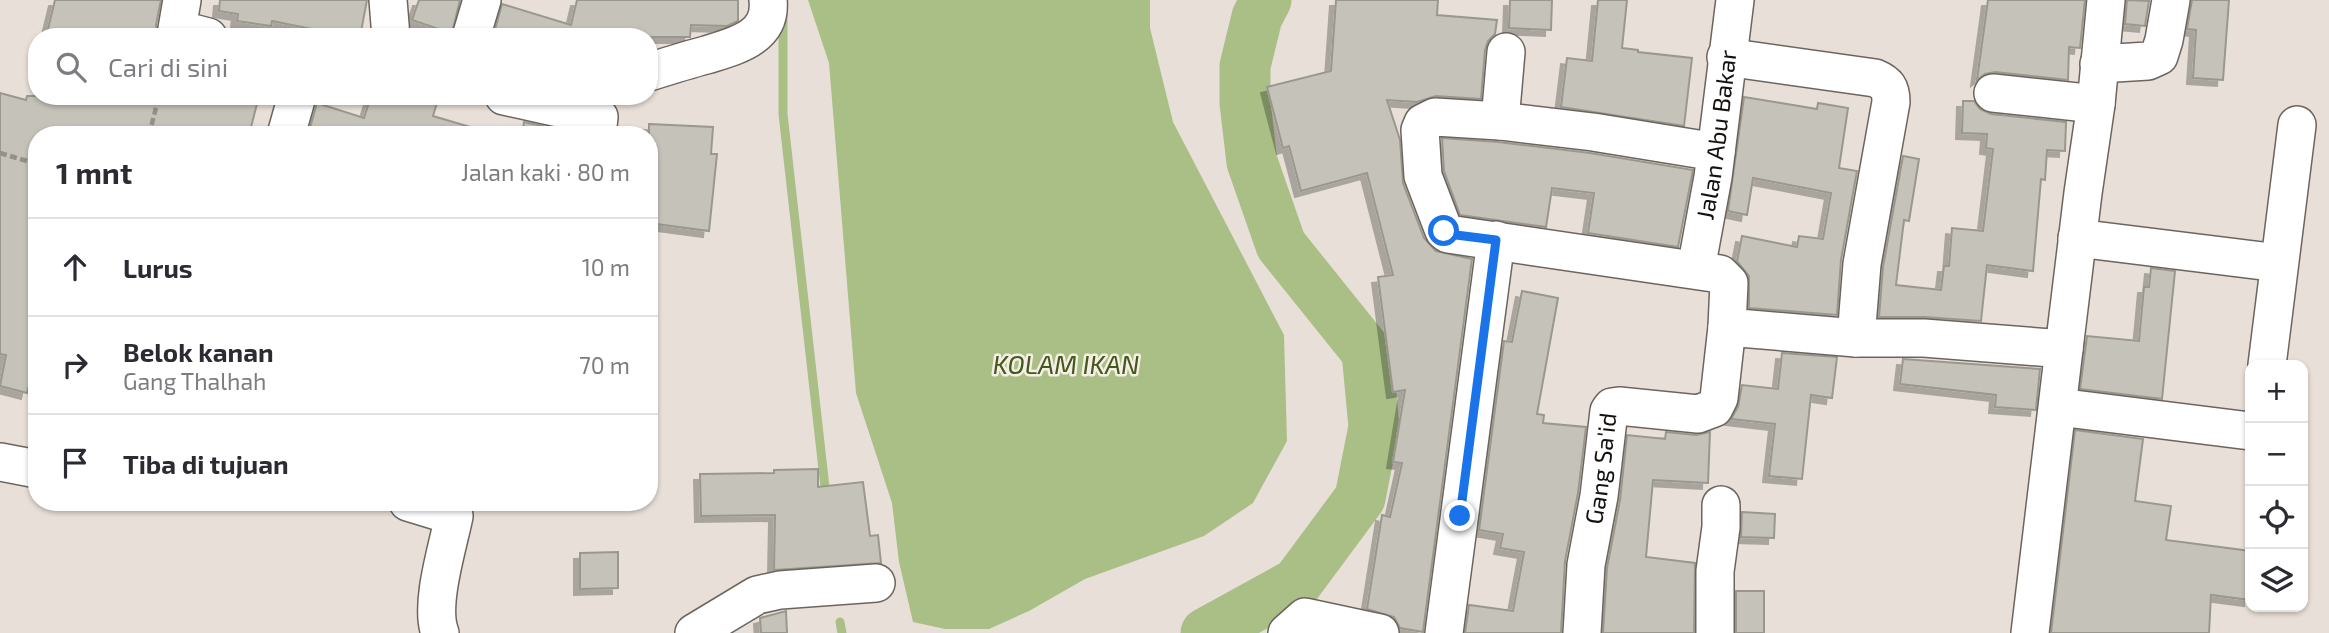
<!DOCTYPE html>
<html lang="id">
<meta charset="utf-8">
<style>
body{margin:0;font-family:"Exo 2",sans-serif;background:#f2f2f3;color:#2b2b33}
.controls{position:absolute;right:21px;bottom:21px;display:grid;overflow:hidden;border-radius:14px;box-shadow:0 2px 5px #0004}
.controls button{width:63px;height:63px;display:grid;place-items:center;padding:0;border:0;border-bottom:2px solid #e1e1e2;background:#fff;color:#2b2b33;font:35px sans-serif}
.stop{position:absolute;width:21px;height:21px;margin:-16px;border:5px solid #1a73e8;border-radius:50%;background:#fff}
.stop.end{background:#1a73e8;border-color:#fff;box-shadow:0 2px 7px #0008}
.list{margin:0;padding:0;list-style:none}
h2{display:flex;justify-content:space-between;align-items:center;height:91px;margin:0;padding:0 28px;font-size:30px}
h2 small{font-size:23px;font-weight:400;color:#7c7c81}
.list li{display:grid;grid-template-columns:46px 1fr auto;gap:21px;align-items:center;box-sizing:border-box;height:98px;padding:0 28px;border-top:2px solid #e1e1e2}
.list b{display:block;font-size:26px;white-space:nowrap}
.list p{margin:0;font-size:23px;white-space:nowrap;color:#7c7c81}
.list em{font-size:23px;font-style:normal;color:#7c7c81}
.icon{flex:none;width:38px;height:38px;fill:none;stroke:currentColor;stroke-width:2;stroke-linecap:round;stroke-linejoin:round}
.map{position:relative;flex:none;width:2329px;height:633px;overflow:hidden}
.search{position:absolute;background:#fff;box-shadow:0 2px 5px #0004;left:28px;top:28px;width:630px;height:77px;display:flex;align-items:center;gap:18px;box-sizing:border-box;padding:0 24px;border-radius:28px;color:#7c7c81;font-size:26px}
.panel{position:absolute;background:#fff;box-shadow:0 2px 5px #0004;left:28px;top:126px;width:630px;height:385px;border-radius:28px}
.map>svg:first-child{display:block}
.water{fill:#a9bf86}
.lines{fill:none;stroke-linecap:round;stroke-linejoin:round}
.stream{stroke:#a9bf86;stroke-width:9}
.river{stroke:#a9bf86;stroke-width:51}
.building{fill:#c5c3b9;stroke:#9a988e;stroke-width:2;filter:url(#shadow)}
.minor-casing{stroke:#6c655e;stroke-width:40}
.path{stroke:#958f89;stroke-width:4.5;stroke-dasharray:7 3.5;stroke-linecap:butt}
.minor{stroke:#fff;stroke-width:37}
.route{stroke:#1a73e8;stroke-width:9}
.labels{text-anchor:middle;stroke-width:5;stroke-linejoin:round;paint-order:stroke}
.street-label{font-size:24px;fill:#14110f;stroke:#f5eee5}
.water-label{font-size:26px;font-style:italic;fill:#43581b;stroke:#f5eee5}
</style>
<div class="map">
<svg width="2329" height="633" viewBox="0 0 2329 633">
<defs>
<filter id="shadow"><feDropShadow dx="-6" dy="6" stdDeviation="0" flood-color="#0004"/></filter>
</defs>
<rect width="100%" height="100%" fill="#e8e0d8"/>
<polygon class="water" points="808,0 1150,0 1150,28 1173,122 1284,335 1287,441 1253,503 1204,536 1085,579 1029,611 989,629 945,629 913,622 899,562 892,503 856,393 829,63"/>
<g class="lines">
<g class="stream">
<polyline points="783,12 783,114 826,496"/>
<polyline points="840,622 842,633"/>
</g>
<polyline class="river" points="1206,633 1297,583 1360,498 1374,427 1367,352 1281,245 1252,162 1245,103 1245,66 1257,17 1266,0"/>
</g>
<g class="building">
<polygon points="55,0 161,0 156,25 158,37 46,37"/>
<polygon points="220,0 367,0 360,37 316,37 317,30 272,21 271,26 237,21 238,14 219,11"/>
<polygon points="419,0 460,0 451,37 446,37 447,32 412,20"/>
<polygon points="577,0 738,0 738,21 727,26 691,25 690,37 493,37 502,4 571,25"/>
<polygon points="1336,0 1438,0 1437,15 1497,20 1495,34 1488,41 1485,50 1481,99 1436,96 1417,102 1387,100 1400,140 1403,183 1424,238 1436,251 1472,259 1423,632 1400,628 1394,617 1367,609 1382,515 1390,517 1402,463 1393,462 1405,390 1393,392 1378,277 1393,275 1367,173 1301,191 1289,146 1283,148 1267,87 1331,71"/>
<polygon points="1510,0 1552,0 1551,30 1509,28"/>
<polygon points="1598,0 1627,0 1622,48 1638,50 1638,52 1692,58 1684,126 1561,107 1567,58 1592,61"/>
<polygon points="1988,0 2085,0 2080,48 2069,47 2068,80 1995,72 1985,74 1977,80"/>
<polygon points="2127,0 2149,1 2145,26 2125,24"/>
<polygon points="2192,0 2229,0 2223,80 2193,78 2196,30 2187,29"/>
<polygon points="0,93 26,100 27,96 259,96 249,135 37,135 37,352 27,393 0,386 6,355 0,354"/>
<polygon points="371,96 439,96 433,116 477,129 476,135 308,135 317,103 364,118"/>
<polygon points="1744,97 1817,109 1818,103 1848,108 1839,168 1857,171 1841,260 1837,315 1749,308 1749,276 1737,261 1742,236 1797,247 1799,236 1823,239 1831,193 1753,178 1747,215 1728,211"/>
<polygon points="1963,101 1974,101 1980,109 1991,114 2066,122 2065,151 2047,150 2045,180 2041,179 2033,271 1987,265 1981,321 1924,317 1879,317 1883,267 1903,156 1919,159 1909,221 1904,220 1896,285 1941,290 1944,266 1949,266 1952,228 1983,231 1993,149 1986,148 1987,134 1962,133"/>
<polygon points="524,122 562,130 562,135 522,135"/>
<polygon points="649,124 713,127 711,154 717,154 709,231 649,223"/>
<polygon points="1442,138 1498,142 1590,153 1693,170 1678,247 1588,233 1594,193 1552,188 1546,227 1460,215 1444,171"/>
<polygon points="2151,268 2175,271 2162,399 2080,389 2087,336 2139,341 2144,287 2149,287"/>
<polygon points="1522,291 1558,298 1537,414 1544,415 1543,423 1586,427 1578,493 1565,561 1561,633 1465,633 1469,605 1513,611 1524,552 1500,548 1503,534 1479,530 1504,341 1512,342"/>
<polygon points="1782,353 1837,357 1832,398 1811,395 1802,479 1769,476 1775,424 1731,419 1738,407 1742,385 1778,389"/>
<polygon points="1903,359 2040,369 2036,410 1995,407 1996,395 1900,384"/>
<polygon points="2075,430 2143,439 2135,501 2171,506 2166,540 2250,551 2250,600 2211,595 2209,633 2051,633"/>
<polygon points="1666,432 1696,435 1710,432 1708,483 1653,480 1646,557 1695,563 1694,633 1603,633 1607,568 1620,500 1627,435 1665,439"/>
<polygon points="818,469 818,487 863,482 870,536 878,535 881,563 774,570 775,515 701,516 700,474 774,473 774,470"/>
<polygon points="1742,512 1775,514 1774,538 1741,537"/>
<polygon points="618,552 618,588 580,589 580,553"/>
<rect x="1736" y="591" width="28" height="42"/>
<polygon points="786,611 787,633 761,633 760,618"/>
</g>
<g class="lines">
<defs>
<g id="minor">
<polyline points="182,0 177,29 208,37"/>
<polyline points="388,0 391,37"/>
<polyline points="471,37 482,0"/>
<path d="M1726,57L1875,78C1887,83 1891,88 1891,102L1862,264L1856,338"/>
<polyline points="2099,64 2148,61 2159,56 2164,40 2171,0"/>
<path d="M649,72C668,66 687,60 706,55C735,46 772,38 768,0"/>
<polyline points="1993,93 2096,104"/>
<polyline points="504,96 599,117 597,135"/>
<polyline points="1500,121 1506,52"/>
<polyline points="286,135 297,96"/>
<polyline points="1716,152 1593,132 1500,121 1435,117 1423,123 1420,130 1423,176 1444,231 1448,234 1720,274 1729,283 1727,327 1856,338 1924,338 2064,349 2083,193 2096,104 2106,0"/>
<polyline points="2077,238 2279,263"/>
<path id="s1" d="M1696,269L1713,177L1735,0"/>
<polyline points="2267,365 2297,125"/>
<polyline points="2058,407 2250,431"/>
<polyline points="0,462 37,469"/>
<path d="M408,502L454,516C448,546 429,605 440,633"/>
<polyline points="694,633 757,595 780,590 876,583"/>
<polyline points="1287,633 1305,617 1380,633"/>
<polyline points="1444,633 1496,240"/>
<path id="s2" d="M1582,633L1586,565L1599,496L1609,411L1612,407L1619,406L1698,414L1714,408L1719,398L1727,327"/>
<polyline points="1715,633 1715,571 1721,527 1721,505"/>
<polyline points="2030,633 2064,349"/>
</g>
</defs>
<use href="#minor" class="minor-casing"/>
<g class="path">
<polyline points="149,135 159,96"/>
<polyline points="0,153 37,164"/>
</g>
<use href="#minor" class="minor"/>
</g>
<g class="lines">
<polyline class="route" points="1444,231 1448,234 1496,240 1460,516"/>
</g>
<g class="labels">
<g class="street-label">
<text dy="8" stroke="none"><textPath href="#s1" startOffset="136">Jalan Abu Bakar</textPath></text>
<text dy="8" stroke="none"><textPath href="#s2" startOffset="166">Gang Sa'id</textPath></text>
</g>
<g class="water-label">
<text x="1066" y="374">KOLAM IKAN</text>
</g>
</g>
</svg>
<div class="controls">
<button>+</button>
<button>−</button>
<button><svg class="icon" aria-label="locate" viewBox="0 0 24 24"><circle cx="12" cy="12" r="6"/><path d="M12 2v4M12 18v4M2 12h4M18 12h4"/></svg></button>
<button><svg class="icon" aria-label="layers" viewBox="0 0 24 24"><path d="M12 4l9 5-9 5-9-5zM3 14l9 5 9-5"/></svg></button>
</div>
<div class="stop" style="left:1444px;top:231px"></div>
<div class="stop end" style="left:1460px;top:516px"></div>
<div class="search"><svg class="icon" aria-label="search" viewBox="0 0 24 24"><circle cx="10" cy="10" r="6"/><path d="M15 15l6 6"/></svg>Cari di sini</div>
<section class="panel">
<h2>1 mnt<small>Jalan kaki · 80 m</small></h2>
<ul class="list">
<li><svg class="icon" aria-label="ahead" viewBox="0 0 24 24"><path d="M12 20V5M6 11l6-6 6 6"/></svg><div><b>Lurus</b></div><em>10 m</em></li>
<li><svg class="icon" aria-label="right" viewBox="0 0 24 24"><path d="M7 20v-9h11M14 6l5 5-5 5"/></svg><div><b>Belok kanan</b><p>Gang Thalhah</p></div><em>70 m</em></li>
<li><svg class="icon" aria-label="arrive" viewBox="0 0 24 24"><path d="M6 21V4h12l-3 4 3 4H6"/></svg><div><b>Tiba di tujuan</b></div></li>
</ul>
</section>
</div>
